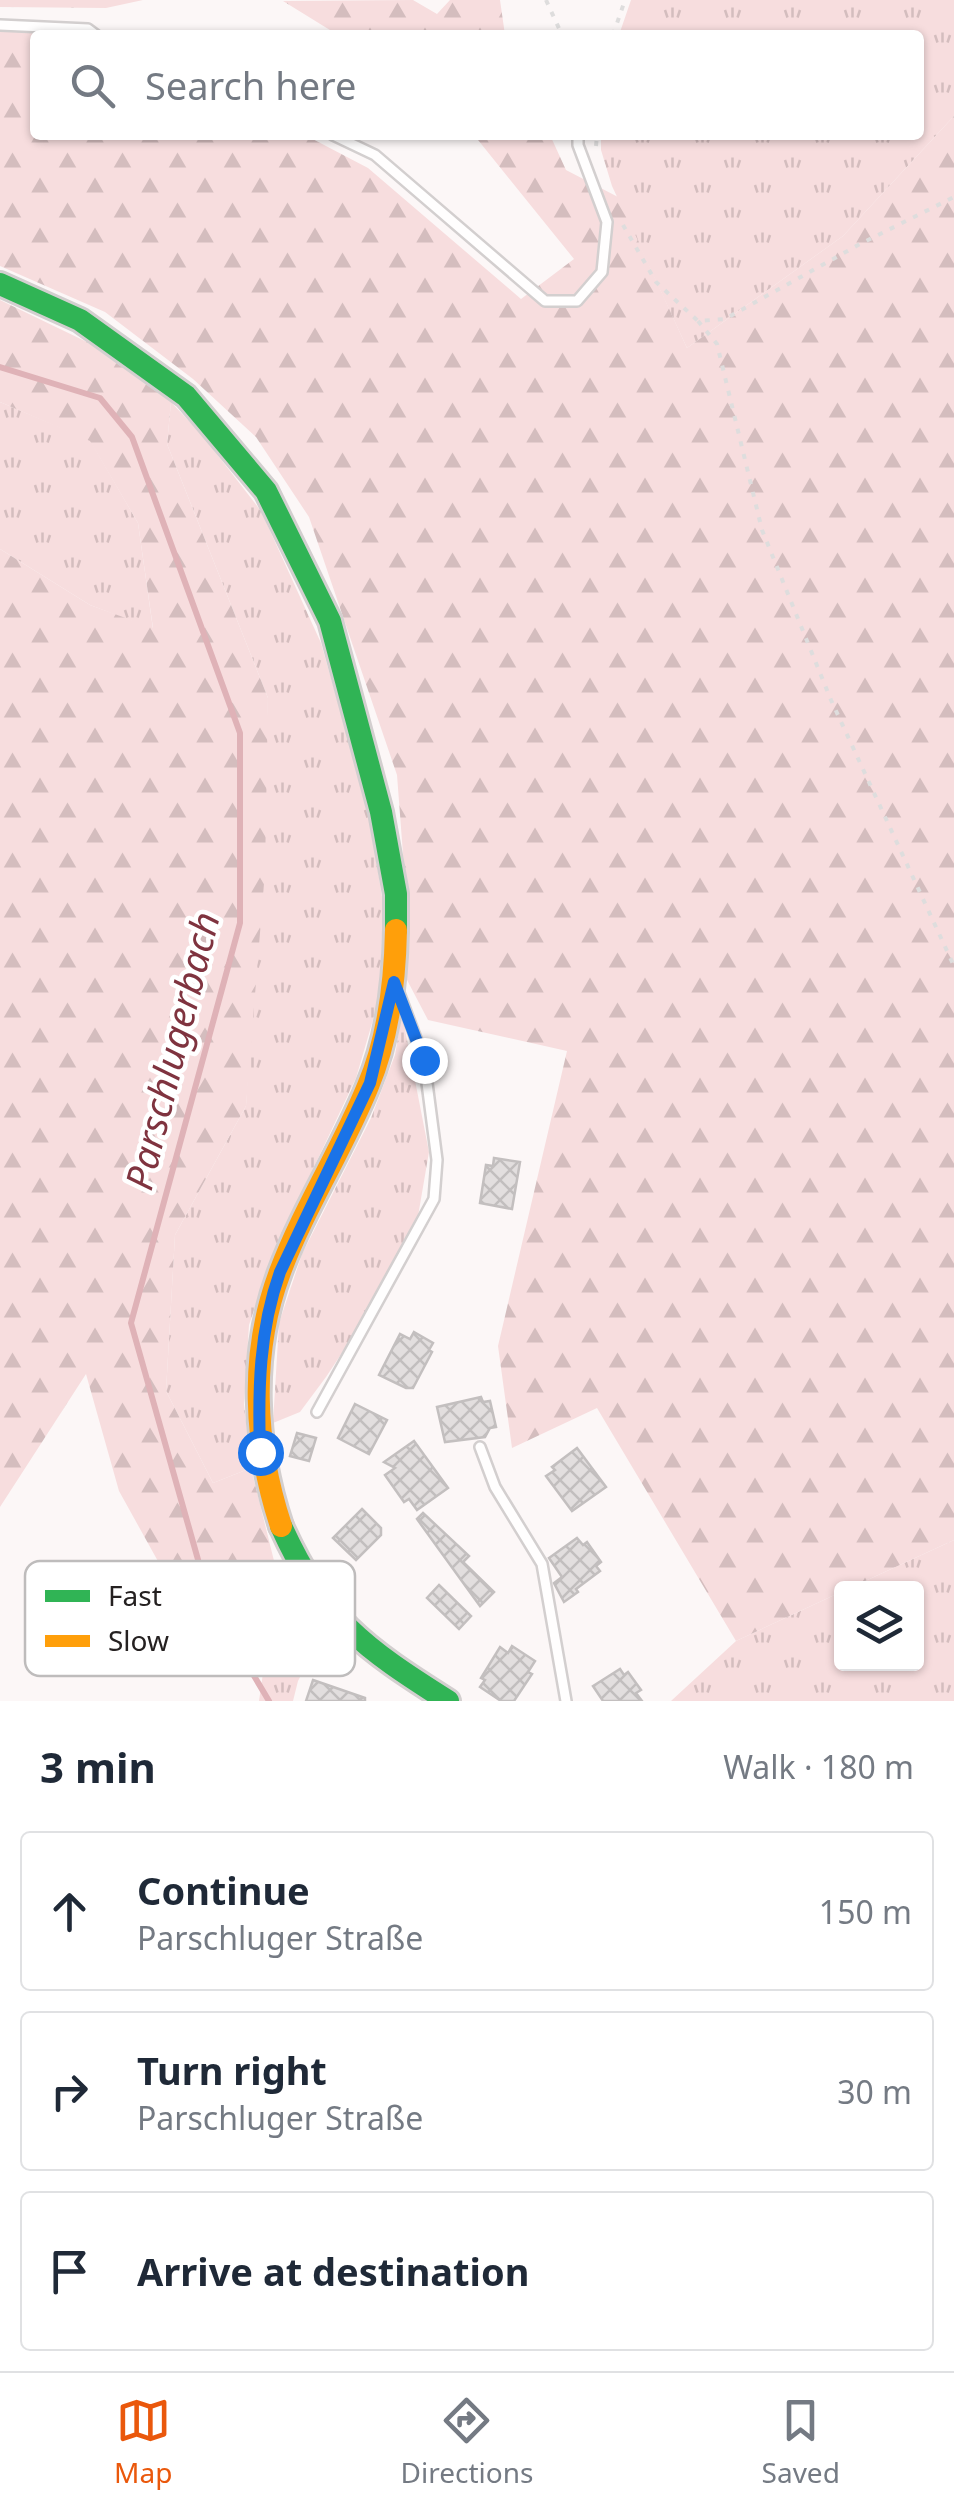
<!DOCTYPE html>
<meta charset="utf-8">
<style>
body{margin:0;font-family:"Noto Sans",sans-serif;background:#f2f2f3;color:#1f2937}
.controls{position:absolute;right:30px;bottom:30px;display:grid;overflow:hidden;border-radius:10px;box-shadow:0 2px 8px #0004}
.controls button{width:90px;height:90px;display:grid;place-items:center;padding:0;border:0;border-bottom:2px solid #e0e1e3;background:#fff;color:#1f2937;font:50px sans-serif}
.stop{position:absolute;width:30px;height:30px;margin:-22px;border:8px solid #1a73e8;border-radius:50%;background:#fff}
.stop.end{background:#1a73e8;border-color:#fff;box-shadow:0 2px 10px #0008}
.list{margin:0;padding:0;list-style:none}
h2{display:flex;justify-content:space-between;align-items:center;height:130px;margin:0;padding:0 40px;font-size:42px}
h2 small{font-size:32px;font-weight:400;color:#747a83}
.list li{display:grid;grid-template-columns:65px 1fr auto;gap:30px;align-items:center;box-sizing:border-box;height:160px;margin:0 20px 20px;padding:0 20px;border:2px solid #e0e1e3;border-radius:10px}
.list b{display:block;font-size:38px;white-space:nowrap}
.list p{margin:0;font-size:32px;white-space:nowrap;color:#747a83}
.list em{font-size:32px;font-style:normal;color:#747a83}
.icon{flex:none;width:55px;height:55px;fill:none;stroke:currentColor;stroke-width:2;stroke-linecap:round;stroke-linejoin:round}
.map{position:relative;flex:none;width:954px;height:1701px;overflow:hidden}
.search{position:absolute;background:#fff;box-shadow:0 2px 8px #0004;left:30px;right:30px;top:30px;height:110px;display:flex;align-items:center;gap:25px;box-sizing:border-box;padding:0 35px;border-radius:10px;color:#747a83;font-size:38px}
.sheet{height:670px;background:#fff}
nav{display:flex;justify-content:space-around;align-items:center;box-sizing:border-box;height:140px;border-top:2px solid #e0e1e3;background:#fff;font-size:28px;color:#747a83}
nav a{display:grid;justify-items:center;gap:5px}
nav .on{color:#ea580c}
.map>svg:first-child{display:block}
.grass{fill:url(#grass-tufts)}
.forest{fill:url(#forest-firs)}
.lines{fill:none;stroke-linecap:round;stroke-linejoin:round}
.stream{stroke:#dfb2b7;stroke-width:6}
.building{fill:url(#building-cross-hatch);stroke:#c3bfbf;stroke-width:2.5}
.lane-casing{stroke:#d3cfcf;stroke-width:14}
.fast-casing{stroke:#d3cfcf;stroke-width:28}
.slow-casing{stroke:#d3cfcf;stroke-width:28}
.path{stroke:#dedddd;stroke-width:4;stroke-dasharray:5 8;stroke-linecap:butt}
.lane{stroke:#fffefe;stroke-width:9}
.fast{stroke:#30b455;stroke-width:22}
.slow{stroke:#ff9f0a;stroke-width:22}
.route{stroke:#1a73e8;stroke-width:12}
.labels{text-anchor:middle;stroke-width:9;stroke-linejoin:round;paint-order:stroke}
.water-label{font-size:38px;font-style:italic;fill:#7f333f;stroke:#fff}
.key{fill:#fff;stroke:#bebcbc;stroke-width:2.5}
.key-label{font-size:28px;fill:#252121}
</style>
<div class="map">
<svg width="954" height="1701" viewBox="0 0 954 1701">
<defs>
<pattern id="grass-tufts" width="24" height="20" patternUnits="userSpaceOnUse" patternTransform="scale(2.5)"><rect width="24" height="20" fill="#f7ddde"/><path d="M3 7l-1-3M5 7V3M7 7l1-3M15 17l-1-3M17 17v-4M19 17l1-3" fill="none" stroke="#d4bdbe"/></pattern>
<pattern id="forest-firs" width="22" height="20" patternUnits="userSpaceOnUse" patternTransform="scale(2.5)"><rect width="22" height="20" fill="#f7ddde"/><path d="M5 1l3.5 6h-7zM16 11l3.5 6h-7z" fill="#d4bdbe"/></pattern>
<pattern id="building-cross-hatch" width="8" height="8" patternUnits="userSpaceOnUse" patternTransform="scale(2.5)"><rect width="8" height="8" fill="#e2dede"/><path d="M0 0l8 8M0 8l8-8" fill="none" stroke="#c2bebe"/></pattern>
</defs>
<rect width="100%" height="100%" fill="#fcf7f7"/>
<g class="grass">
<polygon points="0,0 143,0 106,8 0,7"/>
<polygon points="631,0 954,0 954,116 843,236 687,348 612,186 601,150 601,135 919,135 919,35 619,35"/>
<polygon points="0,402 90,440 138,523 153,629 90,605 0,549"/>
<polygon points="171,402 202,435 261,511 321,643 368,809 383,903 380,996 356,1078 273,1254 249,1325 244,1404 251,1468 213,1483 166,1391 175,1235 246,1106 268,698 167,444"/>
<polygon points="402,1014 429,1152 417,1222 381,1294 326,1377 300,1412 273,1423 279,1323 302,1254 371,1118 395,1055"/>
<polygon points="954,1540 954,1701 671,1701 736,1641 841,1592 842,1664 916,1664 916,1588 850,1588"/>
<polygon points="325,1628 298,1681 293,1701 259,1701 265,1659"/>
</g>
<g class="forest">
<polygon points="413,0 437,14 450,0 500,0 505,35 338,35 283,1"/>
<polygon points="0,20 33,25 53,35 35,35 35,135 305,135 368,168 521,299 574,259 474,135 550,135 566,170 618,197 687,348 843,236 954,116 954,1540 850,1588 842,1588 841,1592 736,1641 597,1408 512,1448 498,1346 567,1051 428,1020 406,978 408,920 397,775 309,517 256,437 193,379 105,312 0,266"/>
<polygon points="0,300 87,342 171,402 167,444 268,698 265,871 246,1106 175,1235 166,1391 213,1483 251,1468 279,1581 325,1628 265,1659 215,1664 119,1491 86,1374 0,1507 0,549 90,605 153,628 138,523 90,441 0,402"/>
</g>
<g class="lines">
<polyline class="stream" points="0,367 100,398 132,437 240,733 240,923 131,1323 210,1602 269,1701"/>
</g>
<g class="building">
<polygon points="494,1158 520,1162 512,1209 480,1203 486,1165 493,1166"/>
<polygon points="414,1332 433,1343 429,1350 432,1352 413,1388 406,1388 379,1375 400,1334 410,1339"/>
<polygon points="481,1397 483,1402 490,1401 496,1427 490,1428 485,1437 445,1442 437,1407"/>
<polygon points="355,1404 387,1420 369,1454 338,1438"/>
<polygon points="297,1433 316,1438 309,1461 290,1456"/>
<polygon points="414,1441 448,1488 417,1510 409,1499 404,1502 385,1475 395,1468 384,1462"/>
<polygon points="577,1448 606,1487 572,1511 546,1476 555,1470 552,1467"/>
<polygon points="362,1509 381,1528 381,1535 356,1560 333,1538"/>
<polygon points="423,1513 469,1556 463,1562 494,1592 480,1606 417,1519"/>
<polygon points="577,1538 583,1545 587,1542 601,1562 596,1566 600,1571 576,1589 578,1592 564,1602 554,1583 562,1577 549,1558"/>
<polygon points="439,1585 471,1616 459,1629 427,1598"/>
<polygon points="512,1646 535,1661 528,1672 532,1674 514,1701 501,1701 480,1687 485,1680 481,1678 500,1647 508,1653"/>
<polygon points="620,1669 624,1675 628,1672 641,1690 636,1693 642,1701 603,1701 593,1686"/>
<polygon points="313,1680 365,1698 365,1701 306,1701"/>
</g>
<g class="lines">
<defs>
<g id="lane">
<polyline points="0,25 88,29 96,35"/>
<polyline points="333,135 375,155 545,301 577,301 602,272 607,222 578,145 578,135"/>
<polyline points="317,1412 434,1199 437,1160 424,1060 399,993"/>
<polyline points="480,1447 495,1487 542,1564 566,1701"/>
</g>
<g id="fast">
<polyline points="0,284 80,320 186,396 266,491 330,621 381,812 396,894 396,930"/>
<path d="M281,1526C323,1619 364,1648 448,1701"/>
</g>
<path id="slow" d="M281,1526C254,1444 249,1354 280,1272C304,1208 342,1150 368,1086C388,1039 395,980 396,930"/>
</defs>
<use href="#lane" class="lane-casing"/>
<use href="#fast" class="fast-casing"/>
<use href="#slow" class="slow-casing"/>
<g class="path">
<polyline points="546,0 562,35"/>
<polyline points="613,35 625,0"/>
<polyline points="596,146 597,135"/>
<polyline points="623,225 656,282 698,321 725,319 860,244 954,197"/>
<polyline points="698,321 717,344 762,530 831,700 954,966"/>
</g>
<use href="#lane" class="lane"/>
<use href="#fast" class="fast"/>
<use href="#slow" class="slow"/>
</g>
<g class="lines">
<path class="route" d="M260,1452C258,1390 259,1331 280,1272L370,1083L394,982L424,1060"/>
</g>
<g class="labels">
<g class="water-label">
<text transform="translate(173 1051) rotate(-76)" y="13">Parschlugerbach</text>
</g>
</g>
<rect x="25" y="1561" width="330" height="115" rx="15" class="key"/>
<rect x="45" y="1590" width="45" height="12" fill="#30b455"/>
<rect x="45" y="1635" width="45" height="12" fill="#ff9f0a"/>
<g class="key-label">
<text x="108" y="1606">Fast</text>
<text x="108" y="1651">Slow</text>
</g>
</svg>
<div class="controls">
<button><svg class="icon" aria-label="layers" viewBox="0 0 24 24"><path d="M12 4l9 5-9 5-9-5zM3 14l9 5 9-5"/></svg></button>
</div>
<div class="stop" style="left:260px;top:1452px"></div>
<div class="stop end" style="left:424px;top:1060px"></div>
<div class="search"><svg class="icon" aria-label="search" viewBox="0 0 24 24"><circle cx="10" cy="10" r="6"/><path d="M15 15l6 6"/></svg>Search here</div>
</div>
<section class="sheet">
<h2>3 min<small>Walk · 180 m</small></h2>
<ul class="list">
<li><svg class="icon" aria-label="ahead" viewBox="0 0 24 24"><path d="M12 20V5M6 11l6-6 6 6"/></svg><div><b>Continue</b><p>Parschluger Straße</p></div><em>150 m</em></li>
<li><svg class="icon" aria-label="right" viewBox="0 0 24 24"><path d="M7 20v-9h11M14 6l5 5-5 5"/></svg><div><b>Turn right</b><p>Parschluger Straße</p></div><em>30 m</em></li>
<li><svg class="icon" aria-label="arrive" viewBox="0 0 24 24"><path d="M6 21V4h12l-3 4 3 4H6"/></svg><div><b>Arrive at destination</b></div></li>
</ul>
</section>
<nav>
<a class="on"><svg class="icon" aria-label="map" viewBox="0 0 24 24"><path d="M3 6l6-2 6 2 6-2v14l-6 2-6-2-6 2zM9 4v14M15 6v14"/></svg>Map</a>
<a><svg class="icon" aria-label="directions" viewBox="0 0 24 24"><path d="M12 3l9 9-9 9-9-9zM9 14v-3h6M13 9l2 2-2 2"/></svg>Directions</a>
<a><svg class="icon" aria-label="saved" viewBox="0 0 24 24"><path d="M7 4h10v16l-5-4-5 4z"/></svg>Saved</a>
</nav>
